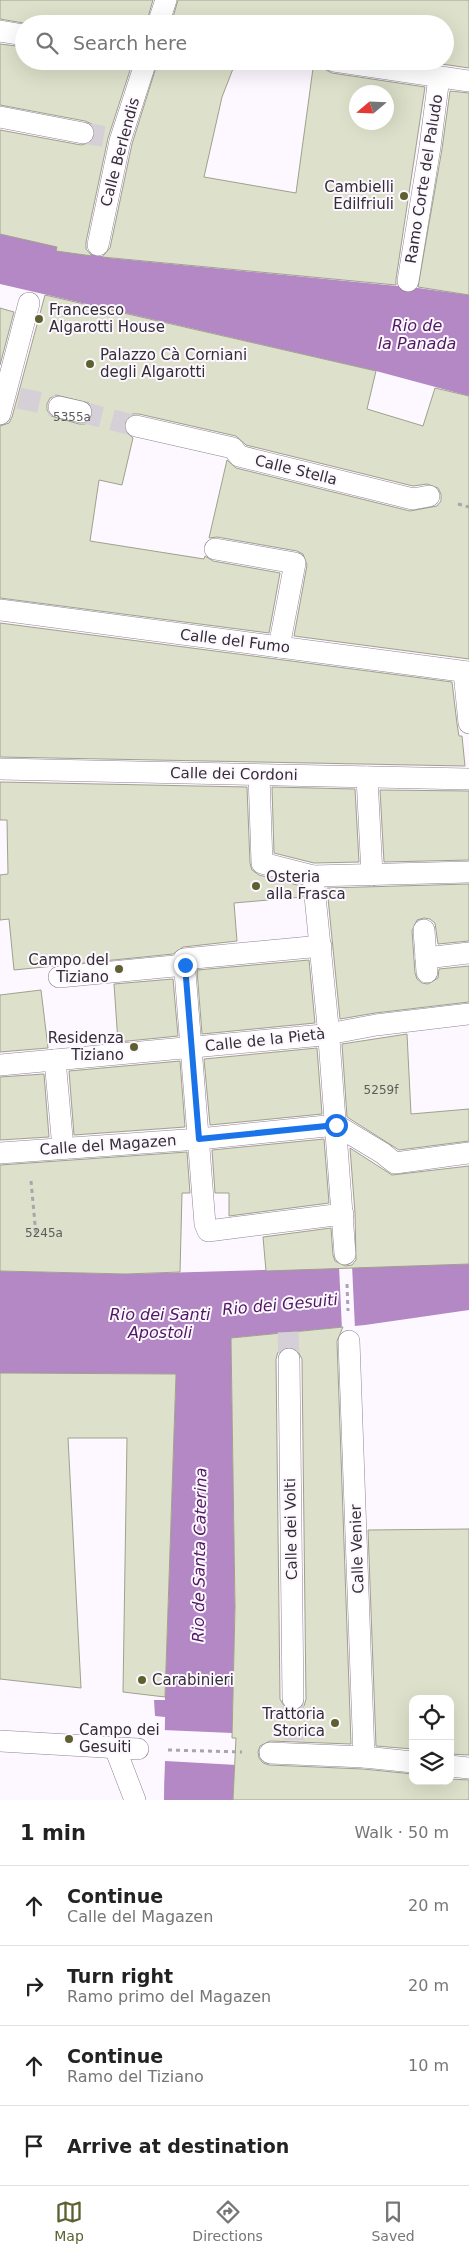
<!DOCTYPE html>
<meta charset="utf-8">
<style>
body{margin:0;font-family:"DejaVu Sans",sans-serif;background:#f2f2f2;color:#222}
.controls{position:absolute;right:15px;bottom:15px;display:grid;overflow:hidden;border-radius:10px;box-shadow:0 5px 20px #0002}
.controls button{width:45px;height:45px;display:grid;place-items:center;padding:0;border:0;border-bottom:1px solid #e0e0e0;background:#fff;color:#222;font:25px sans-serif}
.compass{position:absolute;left:349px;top:85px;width:45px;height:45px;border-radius:50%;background:#fff;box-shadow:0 5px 20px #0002;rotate:251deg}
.stop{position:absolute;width:15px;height:15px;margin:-11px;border:4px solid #1a73e8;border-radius:50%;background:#fff}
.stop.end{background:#1a73e8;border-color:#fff;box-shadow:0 1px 5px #0008}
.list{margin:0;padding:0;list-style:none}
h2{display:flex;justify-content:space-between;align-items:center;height:65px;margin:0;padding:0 20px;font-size:21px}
h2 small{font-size:16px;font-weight:400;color:#767676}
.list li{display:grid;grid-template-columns:32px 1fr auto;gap:15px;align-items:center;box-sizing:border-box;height:80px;padding:0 20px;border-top:1px solid #e0e0e0}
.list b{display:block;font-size:19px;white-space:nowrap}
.list p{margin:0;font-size:16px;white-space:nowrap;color:#767676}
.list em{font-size:16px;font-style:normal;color:#767676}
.icon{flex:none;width:28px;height:28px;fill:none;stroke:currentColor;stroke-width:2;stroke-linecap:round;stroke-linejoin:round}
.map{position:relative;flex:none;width:469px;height:1800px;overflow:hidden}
.search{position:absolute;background:#fff;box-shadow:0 5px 20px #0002;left:15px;right:15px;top:15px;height:55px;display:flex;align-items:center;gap:12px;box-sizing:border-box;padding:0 18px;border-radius:28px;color:#767676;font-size:19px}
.sheet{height:385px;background:#fff}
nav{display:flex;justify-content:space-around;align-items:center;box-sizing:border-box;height:70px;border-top:1px solid #e0e0e0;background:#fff;font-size:14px;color:#767676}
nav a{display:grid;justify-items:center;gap:2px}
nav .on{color:#5d612f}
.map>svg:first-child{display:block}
.water{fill:#b487c5}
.pier{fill:#fdf7ff}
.building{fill:#dde0ca;stroke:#9fa18c;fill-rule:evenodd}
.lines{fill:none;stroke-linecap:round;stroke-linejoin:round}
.pedestrian-tunnel{stroke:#d5cfd7;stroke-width:21;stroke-dasharray:21 11;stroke-linecap:butt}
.pedestrian-casing{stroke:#908395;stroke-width:22}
.path{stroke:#aaa4ac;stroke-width:3;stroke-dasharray:4 4;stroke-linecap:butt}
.pedestrian{stroke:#fff;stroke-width:21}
.route{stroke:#1a73e8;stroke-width:6}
.poi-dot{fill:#5d612f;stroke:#fdf7ff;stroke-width:2}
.labels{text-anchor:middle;stroke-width:4;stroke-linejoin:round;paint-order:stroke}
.number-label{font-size:12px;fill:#5e5a5a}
.street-label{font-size:15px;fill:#332e35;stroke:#fdf7ff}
.poi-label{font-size:15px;fill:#332e35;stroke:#fdf7ff;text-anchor:start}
.water-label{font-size:16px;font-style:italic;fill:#501762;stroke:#fdf7ff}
</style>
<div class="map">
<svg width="469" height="1800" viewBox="0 0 469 1800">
<rect width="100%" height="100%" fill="#fdf7ff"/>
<g class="water">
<polygon points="0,234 110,258 418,288 469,295 469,396 376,371 0,284"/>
<polygon points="469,1264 469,1310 365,1325 231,1338 235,1607 232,1738 235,1765 233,1800 164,1800 165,1717 155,1716 154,1700 165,1700 165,1697 176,1374 0,1373 0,1271 126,1274"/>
</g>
<g class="pier">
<polygon points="352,1265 355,1329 342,1330 339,1266"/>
<polygon points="163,1730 232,1733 237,1765 165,1761 164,1782 162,1782"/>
</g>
<g class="building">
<polygon points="0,0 153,0 146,24 29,24 0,19"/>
<polygon points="178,0 469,0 469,68 421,61 445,61 445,24 171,24"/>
<polygon points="0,44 24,47 24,61 133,61 108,138 86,242 86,249 92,256 56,251 57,247 0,234 0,130 81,145 92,142 95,135 92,124 85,121 0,105"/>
<path d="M158,61H236L222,97L204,177L296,193L314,61H322L326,70L332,73L425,87L396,279V285L102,257L110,248L132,144ZM356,92H386V122H356Z"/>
<polygon points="450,91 469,93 469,295 418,287 442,149"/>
<path d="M45,295L376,371L367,409L423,426L435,388L469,396V659L294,636L307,565L303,554L297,551L217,537L209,538L227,460L236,468L410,511L437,506L441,501V494L438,488L427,484L413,486L246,445L236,436L139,414H132L124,423V430L133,438L122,485L99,480L90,541L204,559L205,556L213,561L280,573L269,633L0,598V426L9,423L12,417ZM56,395L89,403L93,409L90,420L85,424H79L51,416L47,410V404L50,398Z"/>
<polygon points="0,308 14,312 0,365"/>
<polygon points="0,623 452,682 457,724 459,736 462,736 465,766 0,757"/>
<polygon points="0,782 247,787 250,863 252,870 259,875 301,886 303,897 234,903 237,941 183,947 173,954 14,970 9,919 0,920 0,875 8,874 7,820 0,820"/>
<polygon points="272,787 355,789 359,862 314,863 274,853"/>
<polygon points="380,790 469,791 469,860 384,862"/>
<polygon points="469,884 469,941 438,944 435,923 430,919 424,918 417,920 412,931 415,973 417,979 422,983 428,984 438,978 439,969 469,966 469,1002 375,1013 340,1019 327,888"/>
<polygon points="309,960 315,1023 202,1034 197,970"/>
<polygon points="173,979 178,1036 118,1042 114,984"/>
<polygon points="41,990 48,1048 0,1052 0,995"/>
<polygon points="407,1034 411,1114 469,1109 469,1141 399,1150 347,1117 342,1044"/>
<polygon points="317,1048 322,1114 210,1125 204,1059"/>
<polygon points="180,1061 185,1127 74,1135 69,1071"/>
<polygon points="44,1074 49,1137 0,1140 0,1077"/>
<polygon points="324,1139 329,1203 229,1216 229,1193 215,1193 212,1150"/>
<polygon points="350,1148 392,1175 469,1166 469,1264 266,1271 263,1237 331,1228 333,1255 335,1261 345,1266 352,1265 356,1260 355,1213"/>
<polygon points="187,1152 190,1193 182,1193 180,1272 126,1274 0,1271 0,1165"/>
<path d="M343,1327L337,1341L351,1744L270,1741L260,1746L258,1752L259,1758L263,1763L269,1765L363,1769L413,1774V1781H450V1779L469,1780V1800H233L236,1738H232L235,1607L231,1338ZM288,1347L296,1348L302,1359L306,1699L304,1706L294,1711L286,1710L280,1699L276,1359L278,1352Z"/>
<polygon points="0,1373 176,1374 165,1697 123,1692 127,1438 68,1438 81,1688 0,1679"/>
<polygon points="469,1529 469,1755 450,1754 450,1699 413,1699 413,1749 376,1746 368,1530"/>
</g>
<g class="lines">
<g class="pedestrian-tunnel">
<polyline points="83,133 107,137"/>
<polyline points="19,398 59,407"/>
<polyline points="81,412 136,426"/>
<polyline points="288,1332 289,1359"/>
<polyline points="293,1699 294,1740"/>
</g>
<defs>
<g id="pedestrian">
<polyline points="158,24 166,0"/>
<polyline points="0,31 24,35"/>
<polyline points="334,61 469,81"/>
<polyline points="0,117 83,133"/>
<polyline points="98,245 120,141 146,61"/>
<polyline points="408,281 430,147 439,77"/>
<polyline points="59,407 81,412"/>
<polyline points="0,414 29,303"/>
<polyline points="136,426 233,448 239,456 413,499 429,496"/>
<polyline points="215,549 295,563 279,647"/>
<polyline points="0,610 469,672"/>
<polyline points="464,672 469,723"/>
<polyline points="0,769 469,779"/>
<polyline points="259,775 262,863 313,876 469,872"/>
<polyline points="367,777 372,875"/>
<polyline points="313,876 328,1026 345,1254"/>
<polyline points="424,930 427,972"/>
<polyline points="321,946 184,959 205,1224 208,1231 343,1214"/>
<polyline points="426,958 469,953"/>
<polyline points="59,977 185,965"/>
<polyline points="55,1060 63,1148"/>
<polyline points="0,1065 323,1035 376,1025 469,1014"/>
<polyline points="0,1153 199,1139 336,1125 384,1154"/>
<polyline points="386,1156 395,1163 469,1153"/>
<polyline points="349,1341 364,1757"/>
<polyline points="289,1359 293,1699"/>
<polyline points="0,1741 138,1749"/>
<polyline points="115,1748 135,1800"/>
<polyline points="270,1753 364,1757 413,1762"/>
<polyline points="450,1766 469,1768"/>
</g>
</defs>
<use href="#pedestrian" class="pedestrian-casing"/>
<g class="path">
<polyline points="458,504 469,507"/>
<polyline points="31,1181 36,1235"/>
<polyline points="347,1284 348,1311"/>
<polyline points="168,1750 242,1752"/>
</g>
<use href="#pedestrian" class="pedestrian"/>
</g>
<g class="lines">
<polyline class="route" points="185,965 199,1139 336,1125"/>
</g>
<g class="poi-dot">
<circle cx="404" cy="196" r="5"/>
<circle cx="39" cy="319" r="5"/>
<circle cx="90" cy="364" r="5"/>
<circle cx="256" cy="886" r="5"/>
<circle cx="119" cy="969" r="5"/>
<circle cx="134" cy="1047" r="5"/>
<circle cx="142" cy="1680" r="5"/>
<circle cx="335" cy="1723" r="5"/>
<circle cx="69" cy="1739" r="5"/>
</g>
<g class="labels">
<g class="number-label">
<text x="72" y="421">5355a</text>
<text x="381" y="1094">5259f</text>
<text x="44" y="1237">5245a</text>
</g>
<g class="street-label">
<text transform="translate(120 152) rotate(-75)" y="5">Calle Berlendis</text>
<text transform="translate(424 179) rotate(-81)" y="5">Ramo Corte del Paludo</text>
<text transform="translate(296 470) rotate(14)" y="5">Calle Stella</text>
<text transform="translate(235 641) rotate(7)" y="5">Calle del Fumo</text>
<text transform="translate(234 774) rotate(1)" y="5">Calle dei Cordoni</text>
<text transform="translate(265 1040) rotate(-6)" y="5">Calle de la Pietà</text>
<text transform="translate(108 1145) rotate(-4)" y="5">Calle del Magazen</text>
<text transform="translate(291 1529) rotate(-91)" y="5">Calle dei Volti</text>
<text transform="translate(357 1549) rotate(-92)" y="5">Calle Venier</text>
</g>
<g class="poi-label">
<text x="394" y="192" text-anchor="end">Cambielli<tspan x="394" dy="17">Edilfriuli</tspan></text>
<text x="49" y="315">Francesco<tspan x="49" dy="17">Algarotti House</tspan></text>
<text x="100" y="360">Palazzo Cà Corniani<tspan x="100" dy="17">degli Algarotti</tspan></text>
<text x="266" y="882">Osteria<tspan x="266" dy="17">alla Frasca</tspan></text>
<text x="109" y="965" text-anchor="end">Campo del<tspan x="109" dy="17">Tiziano</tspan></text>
<text x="124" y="1043" text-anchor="end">Residenza<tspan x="124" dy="17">Tiziano</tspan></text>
<text x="152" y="1685">Carabinieri</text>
<text x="325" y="1719" text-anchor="end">Trattoria<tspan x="325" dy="17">Storica</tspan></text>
<text x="79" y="1735">Campo dei<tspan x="79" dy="17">Gesuiti</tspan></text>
</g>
<g class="water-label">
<text x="417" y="331">Rio de<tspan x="417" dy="18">la Panada</tspan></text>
<text transform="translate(280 1304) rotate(-5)" y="6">Rio dei Gesuiti</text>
<text x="160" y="1320">Rio dei Santi<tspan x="160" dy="18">Apostoli</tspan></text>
<text transform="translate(199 1555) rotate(-89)" y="6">Rio de Santa Caterina</text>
</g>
</g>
</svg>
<div class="controls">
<button><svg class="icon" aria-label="locate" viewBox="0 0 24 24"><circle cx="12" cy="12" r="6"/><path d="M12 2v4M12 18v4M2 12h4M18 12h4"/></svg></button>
<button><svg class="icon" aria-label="layers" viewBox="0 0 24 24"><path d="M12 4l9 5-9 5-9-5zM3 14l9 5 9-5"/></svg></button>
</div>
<svg class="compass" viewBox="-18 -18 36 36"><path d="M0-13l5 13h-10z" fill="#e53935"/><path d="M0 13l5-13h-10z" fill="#767676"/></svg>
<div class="stop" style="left:336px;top:1125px"></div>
<div class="stop end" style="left:185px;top:965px"></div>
<div class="search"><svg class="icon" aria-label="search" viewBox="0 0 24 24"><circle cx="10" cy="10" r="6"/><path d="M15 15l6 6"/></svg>Search here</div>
</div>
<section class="sheet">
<h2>1 min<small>Walk · 50 m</small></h2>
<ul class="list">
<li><svg class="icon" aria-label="ahead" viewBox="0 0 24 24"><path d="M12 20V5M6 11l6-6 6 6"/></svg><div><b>Continue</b><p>Calle del Magazen</p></div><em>20 m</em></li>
<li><svg class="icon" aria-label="right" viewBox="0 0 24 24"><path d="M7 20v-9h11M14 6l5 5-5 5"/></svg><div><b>Turn right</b><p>Ramo primo del Magazen</p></div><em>20 m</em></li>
<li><svg class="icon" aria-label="ahead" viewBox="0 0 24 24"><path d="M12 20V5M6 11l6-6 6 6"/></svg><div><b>Continue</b><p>Ramo del Tiziano</p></div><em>10 m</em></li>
<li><svg class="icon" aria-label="arrive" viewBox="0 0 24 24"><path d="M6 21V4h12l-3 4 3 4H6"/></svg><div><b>Arrive at destination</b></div></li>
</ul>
</section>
<nav>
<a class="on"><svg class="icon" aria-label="map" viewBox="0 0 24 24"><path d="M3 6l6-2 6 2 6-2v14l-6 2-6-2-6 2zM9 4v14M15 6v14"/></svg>Map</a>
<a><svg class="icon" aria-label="directions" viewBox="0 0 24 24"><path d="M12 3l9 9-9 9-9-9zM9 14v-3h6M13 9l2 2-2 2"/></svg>Directions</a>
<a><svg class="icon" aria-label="saved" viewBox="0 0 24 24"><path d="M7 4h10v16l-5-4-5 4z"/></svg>Saved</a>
</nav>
